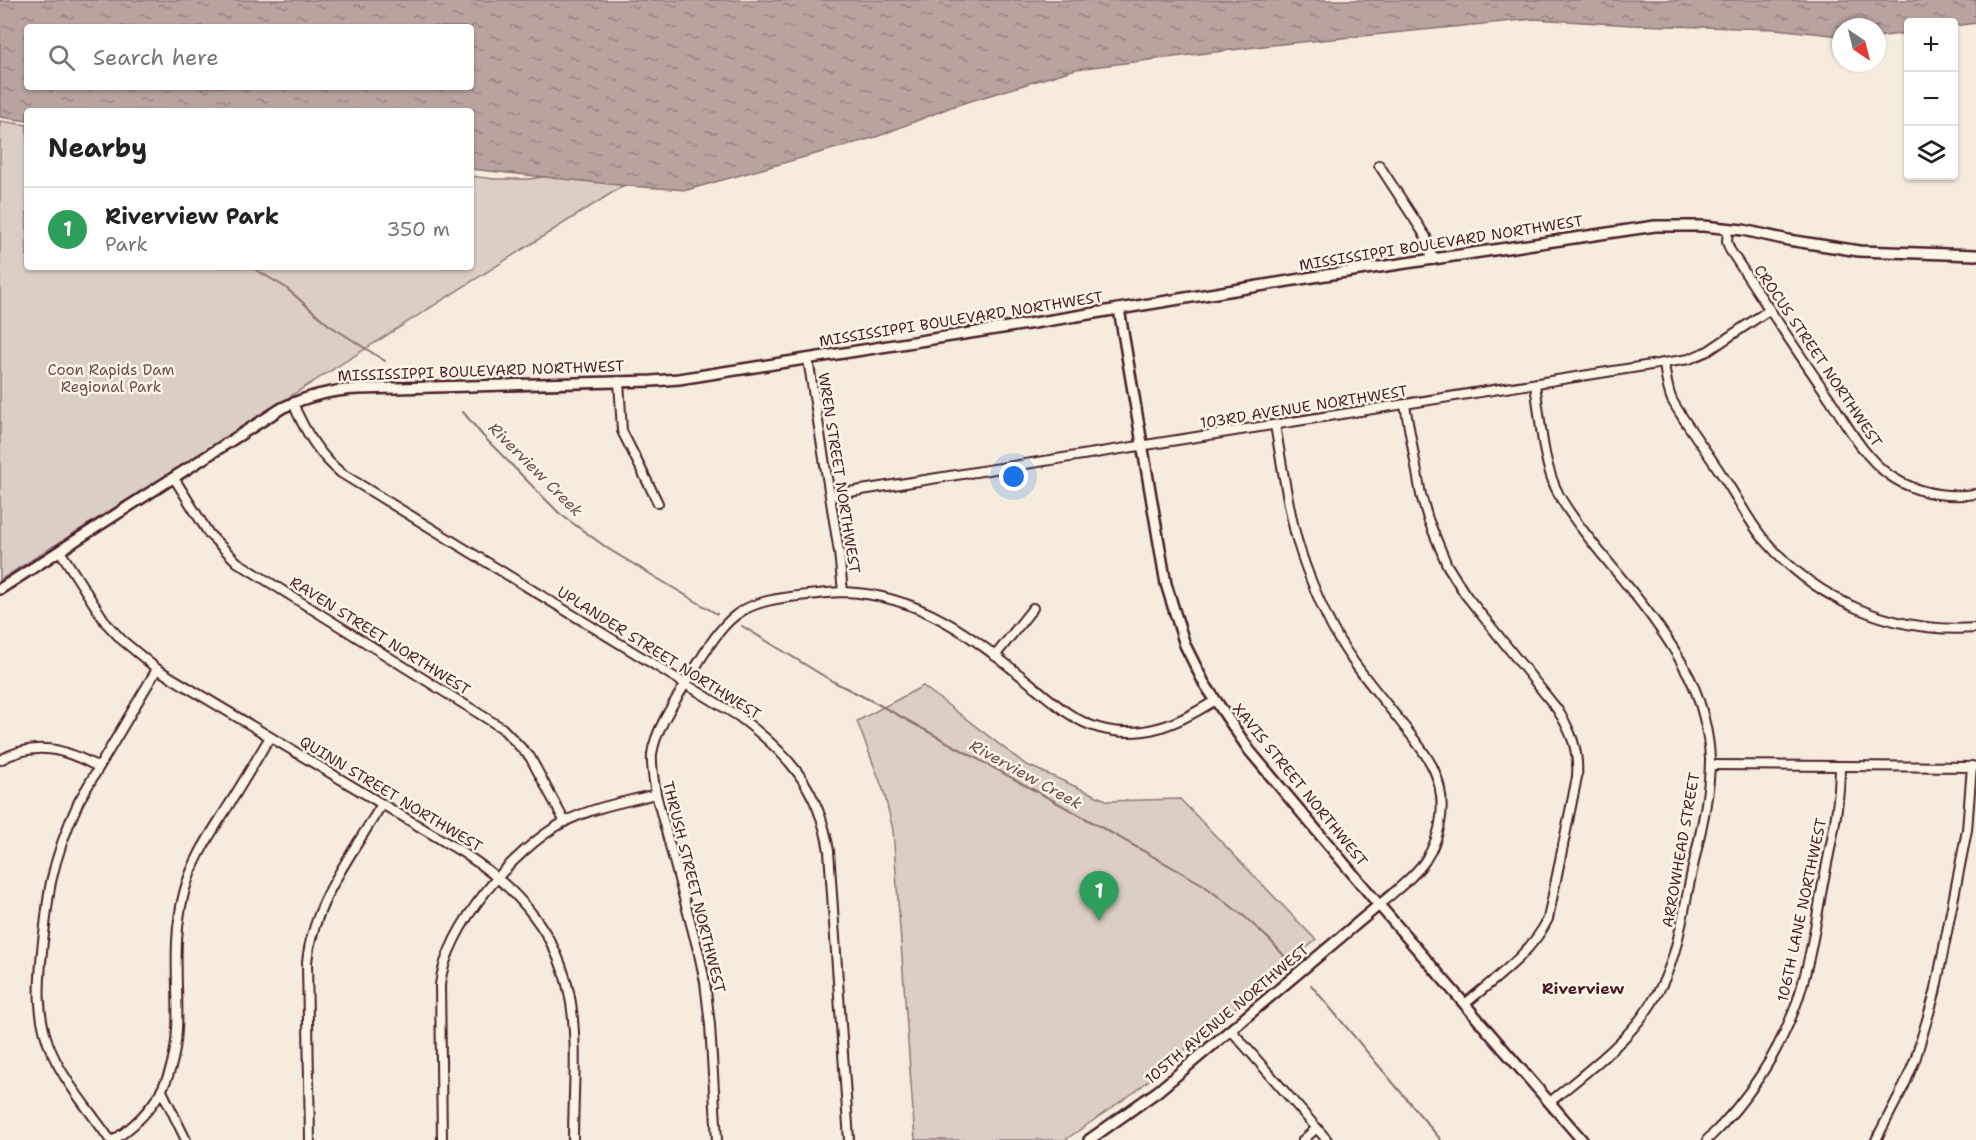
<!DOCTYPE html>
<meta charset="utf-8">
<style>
body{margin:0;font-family:"Shantell Sans",sans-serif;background:#f2f2f2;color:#222}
.controls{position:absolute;right:18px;top:18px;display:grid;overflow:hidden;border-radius:6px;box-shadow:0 2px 4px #0004}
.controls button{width:54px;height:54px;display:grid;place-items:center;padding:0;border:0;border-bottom:2px solid #e0e0e0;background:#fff;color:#222;font:30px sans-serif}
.compass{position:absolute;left:1832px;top:18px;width:54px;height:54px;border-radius:50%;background:#fff;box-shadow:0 2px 4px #0004;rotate:145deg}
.you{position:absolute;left:1014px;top:477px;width:21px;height:21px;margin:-15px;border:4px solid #fff;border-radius:50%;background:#1a73e8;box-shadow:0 0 0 9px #1a73e833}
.badge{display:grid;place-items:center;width:39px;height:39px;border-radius:50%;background:#111827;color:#fff;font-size:20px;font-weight:700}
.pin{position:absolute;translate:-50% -50px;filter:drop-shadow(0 2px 3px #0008)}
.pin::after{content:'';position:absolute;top:32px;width:21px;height:18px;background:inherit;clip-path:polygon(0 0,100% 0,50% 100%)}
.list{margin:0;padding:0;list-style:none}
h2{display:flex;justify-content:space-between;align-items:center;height:78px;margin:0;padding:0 24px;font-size:26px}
h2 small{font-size:20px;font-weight:400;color:#767676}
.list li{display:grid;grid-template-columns:39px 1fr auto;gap:18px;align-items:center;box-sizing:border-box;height:84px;padding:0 24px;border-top:2px solid #e0e0e0}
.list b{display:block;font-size:22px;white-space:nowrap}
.list p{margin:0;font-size:20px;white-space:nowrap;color:#767676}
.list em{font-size:20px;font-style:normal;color:#767676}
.icon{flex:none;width:33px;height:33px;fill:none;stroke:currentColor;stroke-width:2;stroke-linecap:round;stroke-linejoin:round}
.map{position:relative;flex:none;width:1976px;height:1140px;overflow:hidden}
.search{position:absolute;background:#fff;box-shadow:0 2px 4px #0004;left:24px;top:24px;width:450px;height:66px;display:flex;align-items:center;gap:15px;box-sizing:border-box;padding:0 21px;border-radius:6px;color:#767676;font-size:22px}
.panel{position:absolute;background:#fff;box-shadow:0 2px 4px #0004;left:24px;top:108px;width:450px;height:162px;border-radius:6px}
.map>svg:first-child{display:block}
.green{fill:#dbcec4;stroke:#927678;stroke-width:1.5}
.water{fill:url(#water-ripples);stroke:#8c6e70;stroke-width:1.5;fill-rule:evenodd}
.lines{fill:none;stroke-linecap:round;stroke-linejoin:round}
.stream{stroke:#8c6e70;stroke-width:2}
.minor-casing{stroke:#4a1f2b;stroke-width:12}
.tertiary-casing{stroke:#4a1f2b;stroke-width:14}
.minor{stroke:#fcf5e5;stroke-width:8}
.tertiary{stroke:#fcf5e5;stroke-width:9}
.labels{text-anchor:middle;stroke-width:5;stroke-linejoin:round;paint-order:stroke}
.street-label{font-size:15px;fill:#4a1f2b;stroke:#fcf5e5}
.park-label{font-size:15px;fill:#6e4b51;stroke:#fcf5e5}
.water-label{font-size:16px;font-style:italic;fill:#704d53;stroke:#fcf5e5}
.neighbourhood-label{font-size:16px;font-weight:bold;fill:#4a1f2b;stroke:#fcf5e5}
</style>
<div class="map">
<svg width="1976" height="1140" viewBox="0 0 1976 1140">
<defs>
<pattern id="water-ripples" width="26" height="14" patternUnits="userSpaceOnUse" patternTransform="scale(1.5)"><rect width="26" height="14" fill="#b8a39e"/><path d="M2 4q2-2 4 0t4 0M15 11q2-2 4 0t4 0" fill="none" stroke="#988481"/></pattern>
</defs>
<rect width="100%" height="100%" fill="#f5ecde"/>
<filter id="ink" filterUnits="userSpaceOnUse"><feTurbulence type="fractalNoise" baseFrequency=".0167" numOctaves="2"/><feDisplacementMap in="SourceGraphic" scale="12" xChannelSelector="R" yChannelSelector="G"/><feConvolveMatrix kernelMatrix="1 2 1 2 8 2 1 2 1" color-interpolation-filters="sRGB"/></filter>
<g filter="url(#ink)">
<g class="green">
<polygon points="0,121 27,125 27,267 471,267 471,176 494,179 530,179 597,167 648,170 0,580"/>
<polygon points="923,686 1025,764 1108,801 1180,799 1316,940 1136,1091 1065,1140 915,1140 893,830 884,792 857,721"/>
</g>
<path class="water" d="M0,0H1976V23L1954,26V22H1908V33L1877,37V27H1841V36L1775,29L1631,25L1534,19L1272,45L1076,69L951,107L876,137L687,190L628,186L471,169V111H27V121L0,117ZM27,27H471V87H27Z"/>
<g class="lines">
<g class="stream">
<polyline points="251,267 285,287 329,325 385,361"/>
<polyline points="463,412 483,436 560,514 610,550 717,614"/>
<polyline points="742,626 832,681 876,703 1083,817 1202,884 1245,917 1270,940 1286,958"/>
<polyline points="1311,985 1441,1140"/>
</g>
<defs>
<g id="minor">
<polyline points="1379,165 1426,237 1433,260"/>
<path d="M1728,229L1727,242L1730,250C1763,300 1796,350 1830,399C1847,425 1863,456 1889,475C1915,493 1944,498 1976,494"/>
<polyline points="808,359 839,552 843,592"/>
<path d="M1664,364C1666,376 1667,389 1672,400C1684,422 1706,450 1720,472C1735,493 1746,517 1762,537C1816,601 1893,634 1976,628"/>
<polyline points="619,381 622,431 658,503"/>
<path d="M1535,385C1541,421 1542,463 1559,495C1569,514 1583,530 1596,547C1629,588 1665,629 1689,676C1701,700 1709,733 1710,759C1710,798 1699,838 1691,876C1682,918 1677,963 1653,1001C1628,1042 1586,1072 1550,1102"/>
<path d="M293,403C304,430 318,454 341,473L738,716C788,753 819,788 829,851L849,1140"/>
<path d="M1405,405L1421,495L1428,519L1447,565L1465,594L1557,709C1571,731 1579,750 1577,777L1548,919C1531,954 1494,979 1465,1004"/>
<path d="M1275,425C1281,459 1286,494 1294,528C1301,559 1314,589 1327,617C1345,656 1374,688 1400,721C1412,737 1426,752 1434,770C1447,799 1443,834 1425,861C1413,878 1395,891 1379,905"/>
<polyline points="174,478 209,534 237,562 502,728 530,757 565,822"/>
<polyline points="830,495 1689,359 1708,351 1769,310"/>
<path d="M60,551L106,623L122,640L157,669L462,852C518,888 560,935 571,1003C578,1048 573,1095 573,1140"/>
<polyline points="995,656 1033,608"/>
<path d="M0,760C36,740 65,749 98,767"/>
<polyline points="1710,765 1975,767"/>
<polyline points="1231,1030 1327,1140"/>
<polyline points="162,1091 186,1140"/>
<path d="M110,1140C91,1112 66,1084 52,1053C35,1016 39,980 43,941C46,922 47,902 51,882C57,854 67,827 79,801L157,669"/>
<path d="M114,1140C214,1072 159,989 184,893C192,861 210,835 227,808C242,784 256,760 270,737"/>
<path d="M310,1140L307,962C313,903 352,854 382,804"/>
<path d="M442,1140L440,985C446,927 514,849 564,822C593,807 625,802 656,794"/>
<path d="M717,1140L710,1025L705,982L699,954L656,794C654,781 651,767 652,754C656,725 683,690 697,665C730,610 744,601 808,595C820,594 832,592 844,592C922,595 974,638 1031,684C1052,701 1073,721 1099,728C1143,740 1178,724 1214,701"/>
<polyline points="1303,1140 1317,1128"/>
<path d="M1707,1140C1747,1102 1780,1052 1798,999C1810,962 1816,922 1823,883C1831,844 1840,806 1840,766"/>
<polyline points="1876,1140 1904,1086 1915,1060 1935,993 1967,830 1972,766"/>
</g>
<g id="tertiary">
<polyline points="1119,309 1166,584 1185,645 1204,683 1249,750 1379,905 1582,1140"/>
<path d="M0,589L282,408C307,396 331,390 359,389L652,381L679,379L1034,323L1319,276L1655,226H1703L1743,230L1788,240L1859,251L1976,255"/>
<polyline points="1089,1140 1158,1091 1379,905"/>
</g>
</defs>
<use href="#minor" class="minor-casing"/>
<use href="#tertiary" class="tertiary-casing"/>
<use href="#minor" class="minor"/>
<use href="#tertiary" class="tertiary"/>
</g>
</g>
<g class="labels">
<g class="street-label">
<text transform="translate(1441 243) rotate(-9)" y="5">MISSISSIPPI BOULEVARD NORTHWEST</text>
<text transform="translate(961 319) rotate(-9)" y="5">MISSISSIPPI BOULEVARD NORTHWEST</text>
<text transform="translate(1818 356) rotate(56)" y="5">CROCUS STREET NORTHWEST</text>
<text transform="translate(481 371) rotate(-2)" y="5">MISSISSIPPI BOULEVARD NORTHWEST</text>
<text transform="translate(1304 407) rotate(-9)" y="5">103RD AVENUE NORTHWEST</text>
<text transform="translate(839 473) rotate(81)" y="5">WREN STREET NORTHWEST</text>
<text transform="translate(380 636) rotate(32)" y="5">RAVEN STREET NORTHWEST</text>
<text transform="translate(659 653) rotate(32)" y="5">UPLANDER STREET NORTHWEST</text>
<text transform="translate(1300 785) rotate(51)" y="5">XAVIS STREET NORTHWEST</text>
<text transform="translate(391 794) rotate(31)" y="5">QUINN STREET NORTHWEST</text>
<text transform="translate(1681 850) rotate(-80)" y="5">ARROWHEAD STREET</text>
<text transform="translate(694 887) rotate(76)" y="5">THRUSH STREET NORTHWEST</text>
<text transform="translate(1802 910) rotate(-78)" y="5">106TH LANE NORTHWEST</text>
<text transform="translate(1227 1014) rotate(-40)" y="5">105TH AVENUE NORTHWEST</text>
</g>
<g class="park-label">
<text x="111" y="375">Coon Rapids Dam<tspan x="111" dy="17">Regional Park</tspan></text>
</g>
<g class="water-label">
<text transform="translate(536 469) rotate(45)" y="6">Riverview Creek</text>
<text transform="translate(1026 774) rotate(29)" y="6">Riverview Creek</text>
</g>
<g class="neighbourhood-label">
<text x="1583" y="994">Riverview</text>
</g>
</g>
</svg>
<div class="controls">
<button>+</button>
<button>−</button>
<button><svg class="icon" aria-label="layers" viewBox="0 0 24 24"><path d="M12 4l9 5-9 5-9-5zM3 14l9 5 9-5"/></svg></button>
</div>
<svg class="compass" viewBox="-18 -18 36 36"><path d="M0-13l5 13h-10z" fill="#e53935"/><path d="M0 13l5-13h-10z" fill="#767676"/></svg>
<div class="you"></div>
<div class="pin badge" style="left:1099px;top:921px;background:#2e9e5b">1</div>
<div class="search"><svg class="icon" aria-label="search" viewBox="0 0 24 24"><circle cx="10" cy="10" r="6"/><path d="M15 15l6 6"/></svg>Search here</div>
<section class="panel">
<h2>Nearby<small></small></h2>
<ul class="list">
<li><span class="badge" style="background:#2e9e5b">1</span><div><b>Riverview Park</b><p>Park</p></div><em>350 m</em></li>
</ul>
</section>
</div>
